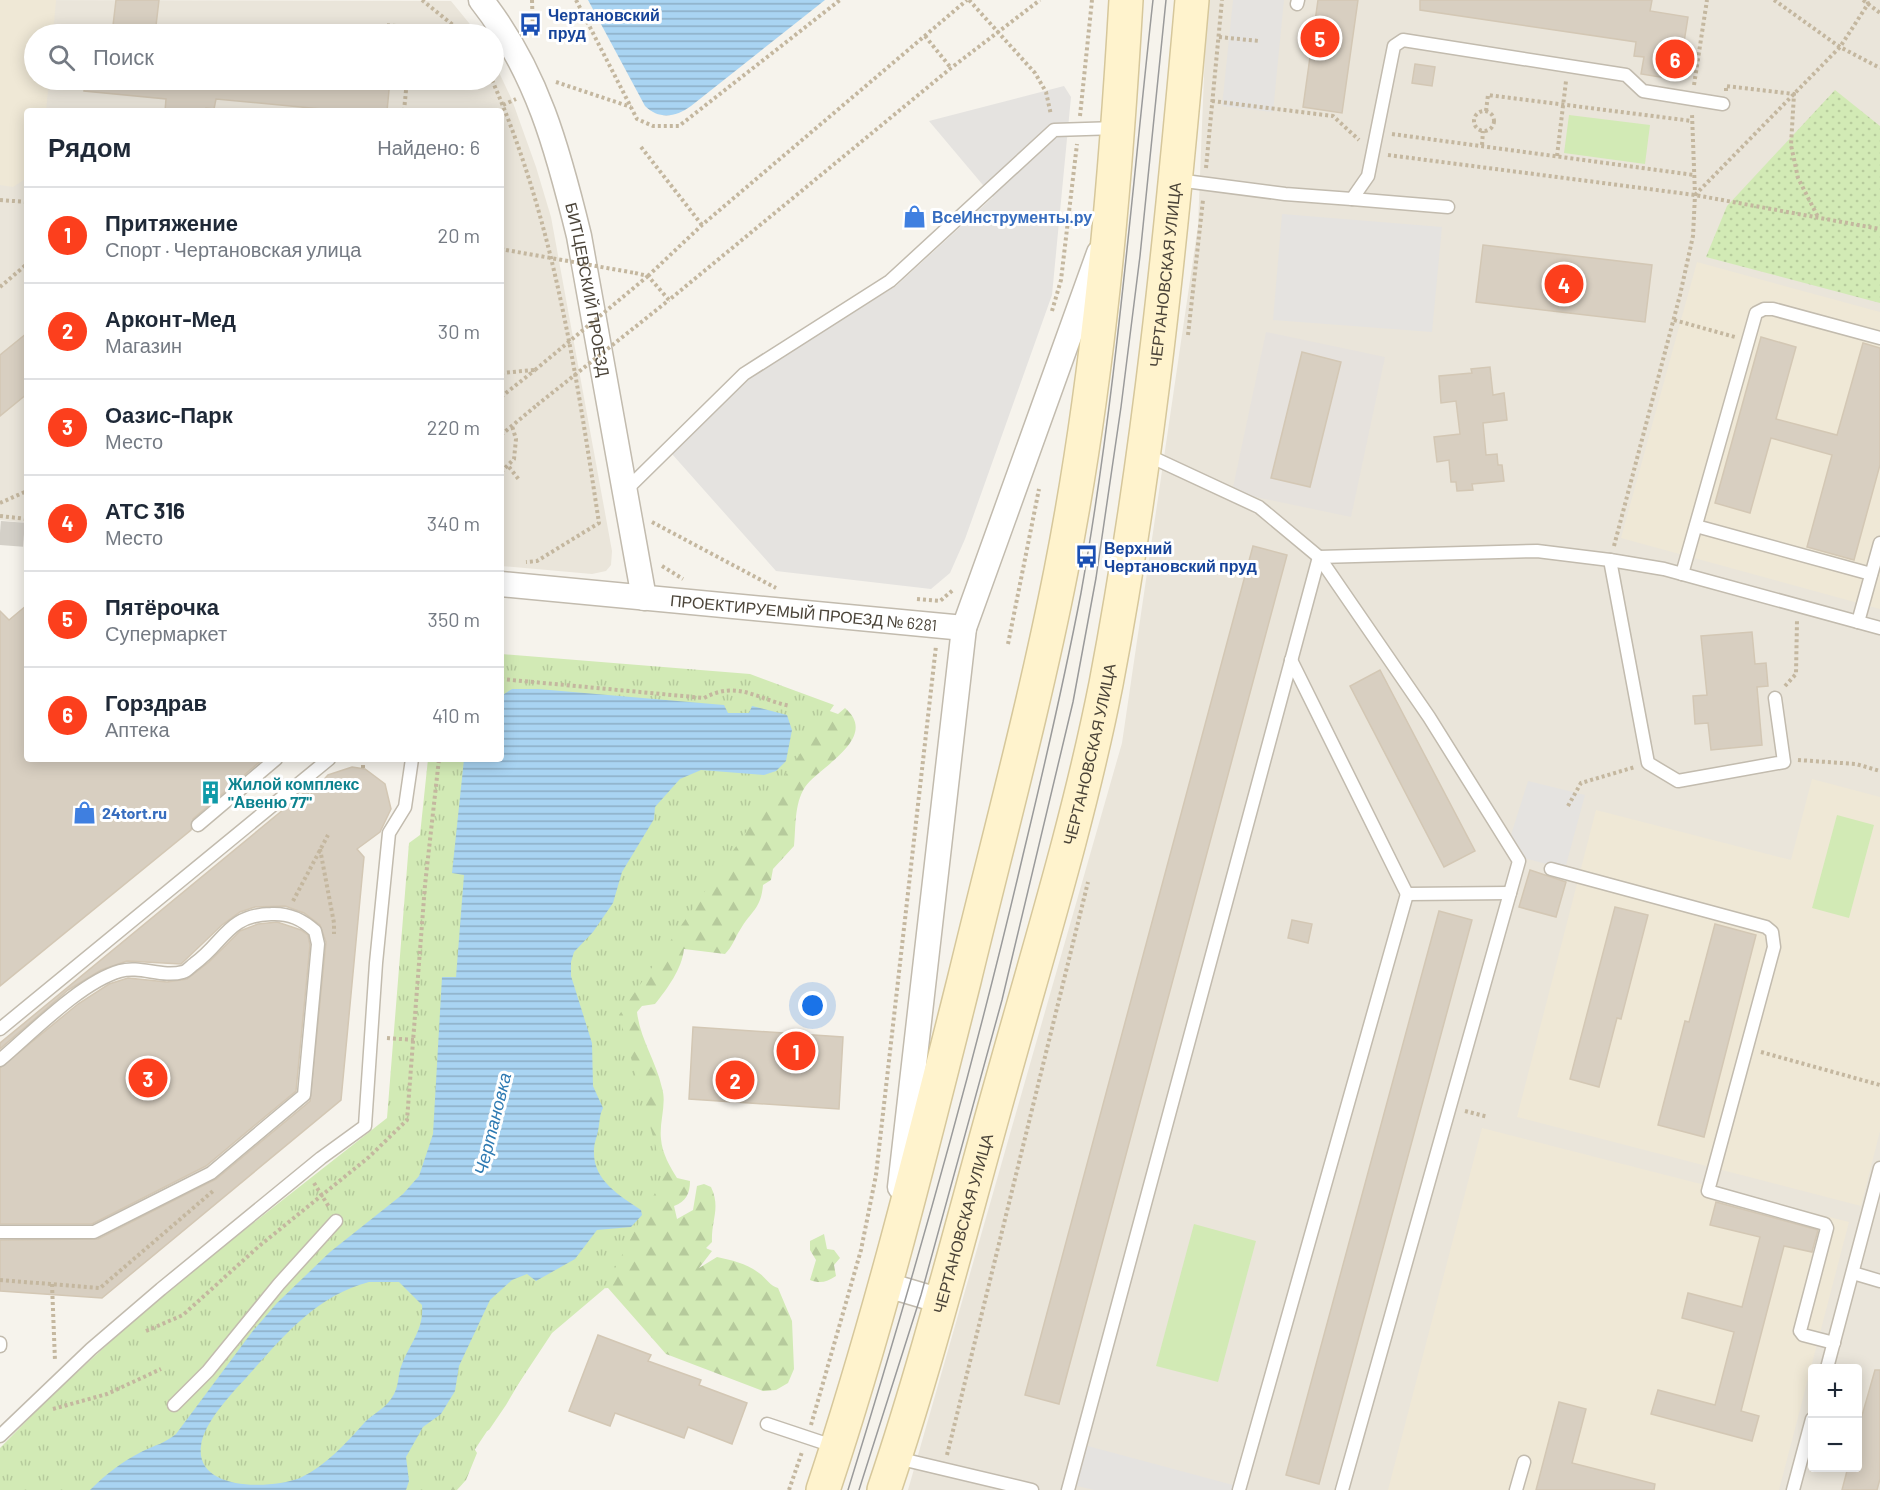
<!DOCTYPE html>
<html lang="ru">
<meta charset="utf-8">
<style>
body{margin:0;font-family:Barlow,sans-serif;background:#f6f6f7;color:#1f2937}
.controls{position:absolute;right:18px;bottom:18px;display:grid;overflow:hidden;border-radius:6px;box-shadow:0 3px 15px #0003}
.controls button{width:54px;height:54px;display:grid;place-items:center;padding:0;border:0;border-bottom:2px solid #e0e1e3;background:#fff;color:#1f2937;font:30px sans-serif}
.you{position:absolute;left:813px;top:1006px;width:21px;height:21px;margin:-15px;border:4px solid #fff;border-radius:50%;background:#1a73e8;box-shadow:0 0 0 9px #1a73e833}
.badge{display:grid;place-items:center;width:39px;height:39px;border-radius:50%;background:#fc3f1d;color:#fff;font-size:20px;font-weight:700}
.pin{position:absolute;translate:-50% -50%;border:3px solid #fff;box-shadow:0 2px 6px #0006}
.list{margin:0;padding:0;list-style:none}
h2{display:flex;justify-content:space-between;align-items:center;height:78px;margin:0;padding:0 24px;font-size:26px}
h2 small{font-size:20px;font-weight:400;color:#747a83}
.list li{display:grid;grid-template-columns:39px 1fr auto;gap:18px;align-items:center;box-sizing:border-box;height:96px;padding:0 24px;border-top:2px solid #e0e1e3}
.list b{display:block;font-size:22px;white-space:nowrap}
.list p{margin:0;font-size:20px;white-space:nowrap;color:#747a83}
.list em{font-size:20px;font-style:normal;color:#747a83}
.icon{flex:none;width:33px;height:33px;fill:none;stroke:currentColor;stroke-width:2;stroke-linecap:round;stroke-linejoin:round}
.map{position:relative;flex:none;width:1880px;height:1490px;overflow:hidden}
.search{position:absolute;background:#fff;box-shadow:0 3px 15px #0003;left:24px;top:24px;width:480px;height:66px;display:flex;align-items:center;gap:15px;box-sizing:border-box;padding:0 21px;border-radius:33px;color:#747a83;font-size:22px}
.panel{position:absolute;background:#fff;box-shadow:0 3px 15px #0003;left:24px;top:108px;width:480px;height:654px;border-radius:6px}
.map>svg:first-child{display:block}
.residential{fill:#eae5da;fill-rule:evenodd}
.industrial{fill:#e6e2dd}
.education{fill:#efe8d6}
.grass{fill:url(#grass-dots)}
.forest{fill:url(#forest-firs)}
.park{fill:url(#park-tufts)}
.pitch{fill:#d2eab5}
.parking{fill:#e5e3e0}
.water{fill:url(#water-rules);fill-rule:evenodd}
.building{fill:#d8cfc1;stroke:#d3c7b4;stroke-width:1.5}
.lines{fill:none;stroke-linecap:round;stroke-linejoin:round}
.street-tunnel{stroke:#d4d0c8;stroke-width:24;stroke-dasharray:24 12;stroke-linecap:butt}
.lane-casing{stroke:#c2bbae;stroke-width:15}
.street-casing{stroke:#c2bbae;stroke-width:27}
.secondary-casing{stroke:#d6c79b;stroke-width:36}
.path{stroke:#c4b79f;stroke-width:4;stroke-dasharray:3 3;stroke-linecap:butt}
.lane{stroke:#fff;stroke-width:12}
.street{stroke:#fff;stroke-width:24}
.secondary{stroke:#fff3cd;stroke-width:33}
.tram{stroke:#9a9a9a;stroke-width:1.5}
.path-bridge{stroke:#c4b79f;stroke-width:4;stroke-dasharray:3 3;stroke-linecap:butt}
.labels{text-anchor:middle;stroke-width:6;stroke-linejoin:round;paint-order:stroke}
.transit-label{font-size:16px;font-weight:bold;fill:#164399;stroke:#fff;text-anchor:start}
.shop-label{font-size:16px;font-weight:bold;fill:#366cbe;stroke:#fff;text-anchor:start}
.street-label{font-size:16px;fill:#4b4439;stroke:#fff}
.culture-label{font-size:16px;font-weight:bold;fill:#0d838f;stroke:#fff;text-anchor:start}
.water-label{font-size:18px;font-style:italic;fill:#2e7ab2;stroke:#fff}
</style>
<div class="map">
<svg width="1880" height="1490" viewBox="0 0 1880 1490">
<defs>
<pattern id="grass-dots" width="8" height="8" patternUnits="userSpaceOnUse" patternTransform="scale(1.5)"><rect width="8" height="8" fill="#d2eab5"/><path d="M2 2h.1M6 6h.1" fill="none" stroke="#b6ca9c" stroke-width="1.8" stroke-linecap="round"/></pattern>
<pattern id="forest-firs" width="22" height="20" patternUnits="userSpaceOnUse" patternTransform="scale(1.5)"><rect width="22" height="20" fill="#d2eab5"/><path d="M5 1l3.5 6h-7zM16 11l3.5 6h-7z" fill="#b6ca9c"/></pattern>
<pattern id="park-tufts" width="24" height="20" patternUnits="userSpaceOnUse" patternTransform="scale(1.5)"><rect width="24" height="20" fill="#d2eab5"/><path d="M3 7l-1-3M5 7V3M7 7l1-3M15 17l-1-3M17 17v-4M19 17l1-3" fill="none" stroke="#b6ca9c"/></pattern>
<pattern id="water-rules" width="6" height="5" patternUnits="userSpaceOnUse" patternTransform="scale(1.5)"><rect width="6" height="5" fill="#a9d4f2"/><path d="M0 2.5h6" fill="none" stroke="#8caec5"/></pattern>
</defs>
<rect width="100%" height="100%" fill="#f6f3ec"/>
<g class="residential">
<polygon points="0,0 451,1 478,34 34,34 34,80 494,80 494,62 512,100 536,167 551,217 612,551 611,565 606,571 592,574 501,566 501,111 27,111 27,523 0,520"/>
<path d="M1207,0H1880V1490H908L1122,743L1198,226ZM1812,1368H1858V1468H1812Z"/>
</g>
<polygon class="industrial" points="1266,332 1385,357 1351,517 1232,492"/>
<g class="education">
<polygon points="0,0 56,0 53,34 34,34 34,80 49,80 46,111 27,111 27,178 13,187 0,185"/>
<polygon points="1697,262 1880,312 1880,609 1621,538"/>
<polygon points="1812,779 1880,797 1880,1131 1861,1206 1517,1117 1596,810 1791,860"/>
<polygon points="1482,1128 1849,1222 1779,1490 1388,1490"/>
</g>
<polygon class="grass" points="1835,90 1880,126 1880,303 1706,257 1727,206"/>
<g class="forest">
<path d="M845,708C880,738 819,767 805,787C794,804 796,827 794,846L773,869L771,880L763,885C761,909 751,911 740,930C734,939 733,946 725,954L684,949C682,969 667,989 655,1004L642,1006L637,1012C640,1039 656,1061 662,1088C667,1104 659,1122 661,1139C662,1153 670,1167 677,1178L690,1181C690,1193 686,1202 674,1206L677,1219L693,1210L697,1186L704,1184L711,1187C721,1208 711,1220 712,1242L706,1248L712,1251L699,1268L717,1257C732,1260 747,1264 759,1273C766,1278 769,1285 778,1288L792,1321L794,1369L788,1383L776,1390L763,1391L666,1354L608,1288L596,1289L556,1320L506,1405L489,1430L478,1433L472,1445L477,1453L466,1480L457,1490H405L592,1043L827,710L838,714Z"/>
<path d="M824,1234L827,1249L834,1250L840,1258L834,1265L836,1276C827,1282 820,1284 810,1280L816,1260L810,1250V1241Z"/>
</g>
<polygon class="park" points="501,654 750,674 834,705 619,1015 664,1176 604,1289 552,1333 448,1490 0,1490 0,1448 48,1399 159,1297 387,1118 409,843 420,835 428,759 501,759"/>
<g class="pitch">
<polygon points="1569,115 1650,125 1645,164 1564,153"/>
<polygon points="1837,815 1874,825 1849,918 1812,908"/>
<polygon points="1194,1224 1256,1241 1218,1382 1156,1366"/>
</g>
<g class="parking">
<polygon points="1233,0 1284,0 1273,112 1222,106"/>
<polygon points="1064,86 1071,97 1052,295 965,539 950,573 931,589 776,571 672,454 743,381 896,286 993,197 929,121"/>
<polygon points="1282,214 1442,227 1432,332 1273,320"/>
<polygon points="1528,781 1585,795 1565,869 1520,857 1510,838"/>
<polygon points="1084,1445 1233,1485 1232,1490 1094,1490 1073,1485"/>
</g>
<g class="water">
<path d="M588,0H825L691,106C676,117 659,120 645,106Z"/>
<path d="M512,689H538L724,705L728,713H749L752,706L787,715L792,730L786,761L776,771L764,775L701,770L680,779L655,807L654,819L622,872L613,903L593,932L574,952L571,962V976L592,1043L593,1086L603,1108C599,1116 600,1121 598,1131C597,1137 594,1143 594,1149C592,1180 619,1195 641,1210L642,1215L631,1227L597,1230L575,1259L536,1281L527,1274L512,1280L490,1300L459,1366L455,1391L441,1414L423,1427L406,1457L409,1481L406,1490H90C106,1474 123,1461 143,1451C156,1445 165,1443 176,1434L252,1332L277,1303L330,1252L403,1194L419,1176L433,1134L442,977H456L464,875L452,873L464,759H501V696ZM369,1282H399L422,1305C424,1329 411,1342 402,1364C398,1373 399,1385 394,1394C387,1408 375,1412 365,1422C346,1443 327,1465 300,1478C268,1490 195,1490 201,1446C203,1424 231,1394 246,1378C282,1338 315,1296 369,1282Z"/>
</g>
<g class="building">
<polygon points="116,0 159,0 155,34 112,34"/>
<polygon points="1318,0 1358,0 1342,113 1303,107"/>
<polygon points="1420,0 1652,0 1650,11 1688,17 1678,80 1641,74 1644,57 1634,56 1636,42 1420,10"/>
<polygon points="1415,64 1435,67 1432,86 1412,83"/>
<polygon points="85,80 390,80 387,111 342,111 216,99 214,109 206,108 206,111 165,111 166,99 84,91"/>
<polygon points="1483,245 1652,265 1645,322 1476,302"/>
<polygon points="27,333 27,394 0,416 0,355"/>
<polygon points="1761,337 1796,347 1776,419 1837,435 1863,343 1880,348 1880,465 1854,560 1807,547 1832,455 1771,438 1750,513 1715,503"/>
<polygon points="1302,352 1341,362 1310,487 1271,478"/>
<polygon points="1490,367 1493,395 1504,393 1507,420 1483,423 1486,455 1497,454 1498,465 1502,465 1504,481 1472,484 1473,490 1457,491 1456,482 1451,482 1449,460 1437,462 1434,437 1460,434 1456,401 1441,403 1439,376 1472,373 1471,369"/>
<polygon points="1253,546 1287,555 1059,1404 1025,1395"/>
<polygon points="27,605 27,759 263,759 193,819 191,830 0,986 0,611 9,620"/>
<polygon points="1752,632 1755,664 1766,663 1768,686 1757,687 1762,745 1711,750 1708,723 1695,724 1693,696 1707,695 1701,636"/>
<polygon points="1380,670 1475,851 1444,867 1350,686"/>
<polygon points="352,767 365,769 385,784 391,809 380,832 357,849 364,857 341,1100 102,1298 0,1291 0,1240 98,1239 216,1179 310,1101 326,942 320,925 304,913 285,906 255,907 240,912 222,925 181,964 127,961 101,970 68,990 0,1049 0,1043 306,791 310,795 328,775"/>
<polygon points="1530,870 1566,882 1556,917 1519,907"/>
<polygon points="1615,907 1648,915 1621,1019 1617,1018 1599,1087 1570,1079"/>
<polygon points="1439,911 1472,920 1319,1484 1286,1475"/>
<polygon points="1292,920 1312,924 1308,943 1288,938"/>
<polygon points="277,922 301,930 308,935 310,945 296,1091 206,1166 92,1224 0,1224 0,1068 78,1004 109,984 128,978 167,982 187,979 209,962 240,931 258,924"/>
<polygon points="1715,924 1756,935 1704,1137 1658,1125 1685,1021 1689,1022"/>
<polygon points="693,1027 843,1037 839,1109 689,1099"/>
<polygon points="1716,1202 1818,1230 1812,1252 1784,1246 1741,1411 1759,1416 1752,1441 1651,1414 1658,1390 1715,1405 1734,1332 1682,1318 1688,1293 1742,1307 1760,1237 1710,1225"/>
<polygon points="598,1335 651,1355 648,1361 701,1380 699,1385 747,1403 732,1444 688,1427 684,1438 615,1413 610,1426 569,1411"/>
<polygon points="1875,1370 1880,1370 1880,1479 1877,1490 1842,1490 1848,1467 1857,1467 1857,1433"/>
<polygon points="1559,1402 1586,1409 1572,1463 1655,1484 1654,1490 1536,1490"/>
</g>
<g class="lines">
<polyline class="street-tunnel" points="0,533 27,535"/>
<defs>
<g id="lane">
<polyline points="1297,4 1298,0"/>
<polyline points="1177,180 1285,194 1352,199 1368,176 1394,46 1403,40 1626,75 1643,91 1723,104"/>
<polyline points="1352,199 1448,207"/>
<polyline points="1145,454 1259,507 1319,557 1429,717 1519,861 1342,1490"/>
<polyline points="625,491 744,374 890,281 1054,130 1117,128"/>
<polyline points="1696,526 1871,574"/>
<polyline points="1610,560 1648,763 1678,781 1784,762 1775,698"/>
<polyline points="1682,574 1756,313 1764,309 1773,309 1880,338"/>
<polyline points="1858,622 1880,543"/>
<polyline points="1291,660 1407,894 1510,893"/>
<polyline points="198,825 276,759"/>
<polyline points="1551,869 1766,927 1772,932 1774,947 1708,1191 1825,1224 1827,1228 1800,1331 1803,1335 1834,1343"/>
<polyline points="0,1029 329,759"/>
<path d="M0,1060C32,1033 81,982 120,971C140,965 162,978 183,972C187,971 191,966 194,964C224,943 227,915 271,914C289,913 302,919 315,931L318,944L304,1095L211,1173L94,1232H0"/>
<polyline points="1853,1273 1880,1281"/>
<polyline points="0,1343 0,1346"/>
<polyline points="1827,1368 1880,1168"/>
<polyline points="174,1405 208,1371 279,1284 336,1221"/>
<polyline points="767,1424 836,1447"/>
<polyline points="0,1436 91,1349 161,1289 321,1158 365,1126 376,963 389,833 405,807 412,759"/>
<polyline points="897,1458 1032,1490"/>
<polyline points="1068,1490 1319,557 1537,551 1610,560 1664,569 1880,628"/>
<polyline points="1239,1490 1407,894"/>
<polyline points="1516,1490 1524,1462"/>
<polyline points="1793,1490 1812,1419"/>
</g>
<g id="street">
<path id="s1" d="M481,0C537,71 558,150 579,236L644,598"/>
<path id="s2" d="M501,584L964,628"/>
<polyline points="900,1187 964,628 1099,253"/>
<polyline points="887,1285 941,1301"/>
</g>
<g id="secondary">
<path d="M823,1490C879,1322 921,1152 964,981C997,844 1034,708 1061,571C1098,383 1115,191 1126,0"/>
<path id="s3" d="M884,1490C929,1357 963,1220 1001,1085C1038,952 1079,820 1106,684C1149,459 1172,229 1192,0"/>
</g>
</defs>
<use href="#lane" class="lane-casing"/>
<use href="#street" class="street-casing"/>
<use href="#secondary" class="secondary-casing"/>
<g class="path">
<polyline points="422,0 464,34"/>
<polyline points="532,0 533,33"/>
<polyline points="576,0 637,119 653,126 679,126 840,0"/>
<polyline points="969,0 1035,73 1046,92 1051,115"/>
<polyline points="1774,0 1840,47 1880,68"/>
<polyline points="1863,0 1880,13"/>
<polyline points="383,34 384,25 421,28 421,34"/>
<polyline points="925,36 951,68"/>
<polyline points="1219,37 1259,41"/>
<path d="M492,80C554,221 576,372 599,523L537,561L526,562"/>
<polyline points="556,82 631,107"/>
<polyline points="1694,85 1707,0"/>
<polyline points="1726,91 1726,86 1794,94 1791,145 1798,178 1818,217"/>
<polyline points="1212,101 1333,116 1359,140"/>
<polyline points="503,105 516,99"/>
<circle cx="1484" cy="121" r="10"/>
<polyline points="404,111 407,80"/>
<polyline points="1486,111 1488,95 1692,121"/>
<polyline points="1080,116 1092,0"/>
<polyline points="1392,134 1694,175"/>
<polyline points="1482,145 1483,131"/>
<polyline points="641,147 702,225"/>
<polyline points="1388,155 1695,195 1880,229"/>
<polyline points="1557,156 1566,81"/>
<polyline points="1206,168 1222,0"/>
<polyline points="1695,195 1840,47 1868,4 1867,0"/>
<polyline points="0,200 27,202"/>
<polyline points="501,249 506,250"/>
<polyline points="635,273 648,276 669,300 951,68 1040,0"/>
<polyline points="648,276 702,225 967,0"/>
<polyline points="0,287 27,264"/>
<polyline points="1052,311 1061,280 1077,144"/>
<polyline points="1674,320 1735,337"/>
<polyline points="1188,335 1203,200"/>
<polyline points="501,373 534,370"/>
<polyline points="501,397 535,370"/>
<polyline points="501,435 537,405"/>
<polyline points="509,467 520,481"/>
<polyline points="501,472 514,459 516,439 512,426"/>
<polyline points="0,503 27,491"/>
<polyline points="0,516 27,519"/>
<polyline points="652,522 776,588"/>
<polyline points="1614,546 1680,295 1693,236 1695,195 1692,114"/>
<polyline points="662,566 683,579"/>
<polyline points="917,599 940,601 953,590"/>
<polyline points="1008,644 1039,489"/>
<path d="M501,679L704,698C738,680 756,699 790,706"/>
<polyline points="1785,686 1796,674 1797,620"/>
<polyline points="363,759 363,769"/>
<polyline points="1798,760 1856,764 1880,771"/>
<polyline points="1568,806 1581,783 1635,767"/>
<polyline points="320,849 334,923 334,934"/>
<polyline points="293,901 328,835"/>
<polyline points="387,1038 414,1040"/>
<polyline points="1761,1052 1880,1085"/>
<polyline points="1465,1111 1488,1117"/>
<polyline points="314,1183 329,1207"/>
<polyline points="0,1280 100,1288 213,1191"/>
<polyline points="52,1284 55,1361"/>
<polyline points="146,1331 183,1315 258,1247 369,1157 407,1120 425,885 439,759"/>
<polyline points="53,1409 107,1394 161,1369"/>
<polyline points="811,1425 861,1250 876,1175 936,646"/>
<polyline points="947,1455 1088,882"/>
<polyline points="789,1490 802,1452"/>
</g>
<use href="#lane" class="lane"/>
<use href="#street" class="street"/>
<use href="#secondary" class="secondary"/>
<g class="tram">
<path d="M848,1490C913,1280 973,1069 1023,855C1044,768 1064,681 1081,593C1116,398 1131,198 1153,0"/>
<polyline points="859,1490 921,1295 1002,1000 1073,702 1096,578 1121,407 1140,256 1166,0"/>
</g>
<g class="path-bridge">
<polyline points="506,250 635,273"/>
<polyline points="535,370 648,276"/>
<polyline points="537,405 669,300"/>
</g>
</g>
<defs>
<symbol id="bus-bare" viewBox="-9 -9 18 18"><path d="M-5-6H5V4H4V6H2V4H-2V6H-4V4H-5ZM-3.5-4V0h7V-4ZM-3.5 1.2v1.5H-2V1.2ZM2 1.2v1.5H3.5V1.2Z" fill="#1a4fb4" stroke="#fff" stroke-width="2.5" paint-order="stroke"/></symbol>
<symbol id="shop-bare" viewBox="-9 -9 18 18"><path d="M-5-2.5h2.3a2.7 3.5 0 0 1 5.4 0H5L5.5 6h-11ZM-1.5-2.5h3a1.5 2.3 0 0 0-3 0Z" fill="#3f7fe0" stroke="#fff" stroke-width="2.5" paint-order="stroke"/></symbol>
<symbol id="building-bare" viewBox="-9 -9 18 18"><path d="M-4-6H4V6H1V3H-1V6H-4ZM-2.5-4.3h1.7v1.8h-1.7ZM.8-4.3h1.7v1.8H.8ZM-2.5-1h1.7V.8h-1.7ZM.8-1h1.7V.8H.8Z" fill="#0f9aa8" stroke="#fff" stroke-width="2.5" paint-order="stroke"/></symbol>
</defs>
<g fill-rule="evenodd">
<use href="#bus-bare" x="514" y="8" width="33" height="33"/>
<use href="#shop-bare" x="898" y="200" width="33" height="33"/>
<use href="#bus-bare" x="1070" y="540" width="33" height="33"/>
<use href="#building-bare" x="194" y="776" width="33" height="33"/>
<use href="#shop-bare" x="68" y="796" width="33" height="33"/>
</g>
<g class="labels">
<g class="transit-label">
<text x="548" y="21">Чертановский<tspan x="548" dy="18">пруд</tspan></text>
<text x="1104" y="554">Верхний<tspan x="1104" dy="18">Чертановский пруд</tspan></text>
</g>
<g class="shop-label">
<text x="932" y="223">ВсеИнструменты.ру</text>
<text x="102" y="819">24tort.ru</text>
</g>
<g class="street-label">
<text dy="6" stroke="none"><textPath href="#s3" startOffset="1250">ЧЕРТАНОВСКАЯ УЛИЦА</textPath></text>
<text dy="6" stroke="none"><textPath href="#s1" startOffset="312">БИТЦЕВСКИЙ ПРОЕЗД</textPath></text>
<text dy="6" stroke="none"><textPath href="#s2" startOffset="304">ПРОЕКТИРУЕМЫЙ ПРОЕЗД № 6281</textPath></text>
<text dy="6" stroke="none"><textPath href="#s3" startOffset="764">ЧЕРТАНОВСКАЯ УЛИЦА</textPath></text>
<text dy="6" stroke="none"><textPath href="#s3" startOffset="278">ЧЕРТАНОВСКАЯ УЛИЦА</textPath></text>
</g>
<g class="culture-label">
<text x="228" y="790">Жилой комплекс<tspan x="228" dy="18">"Авеню 77"</tspan></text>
</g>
<g class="water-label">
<text transform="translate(493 1124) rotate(-76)" y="6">Чертановка</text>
</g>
</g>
</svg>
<div class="controls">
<button>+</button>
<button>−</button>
</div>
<div class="you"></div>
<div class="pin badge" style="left:796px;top:1051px">1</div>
<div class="pin badge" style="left:735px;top:1080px">2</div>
<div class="pin badge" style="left:148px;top:1078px">3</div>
<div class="pin badge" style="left:1564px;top:284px">4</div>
<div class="pin badge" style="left:1320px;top:38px">5</div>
<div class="pin badge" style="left:1675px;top:59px">6</div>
<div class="search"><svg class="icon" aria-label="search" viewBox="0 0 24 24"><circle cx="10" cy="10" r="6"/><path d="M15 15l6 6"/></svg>Поиск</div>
<section class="panel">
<h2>Рядом<small>Найдено: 6</small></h2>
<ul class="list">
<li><span class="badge">1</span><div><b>Притяжение</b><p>Спорт · Чертановская улица</p></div><em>20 m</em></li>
<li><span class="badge">2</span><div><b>Арконт-Мед</b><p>Магазин</p></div><em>30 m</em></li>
<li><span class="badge">3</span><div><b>Оазис-Парк</b><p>Место</p></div><em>220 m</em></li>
<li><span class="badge">4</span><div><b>АТС 316</b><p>Место</p></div><em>340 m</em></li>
<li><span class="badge">5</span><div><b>Пятёрочка</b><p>Супермаркет</p></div><em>350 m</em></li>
<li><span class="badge">6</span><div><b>Горздрав</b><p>Аптека</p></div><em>410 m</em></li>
</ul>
</section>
</div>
